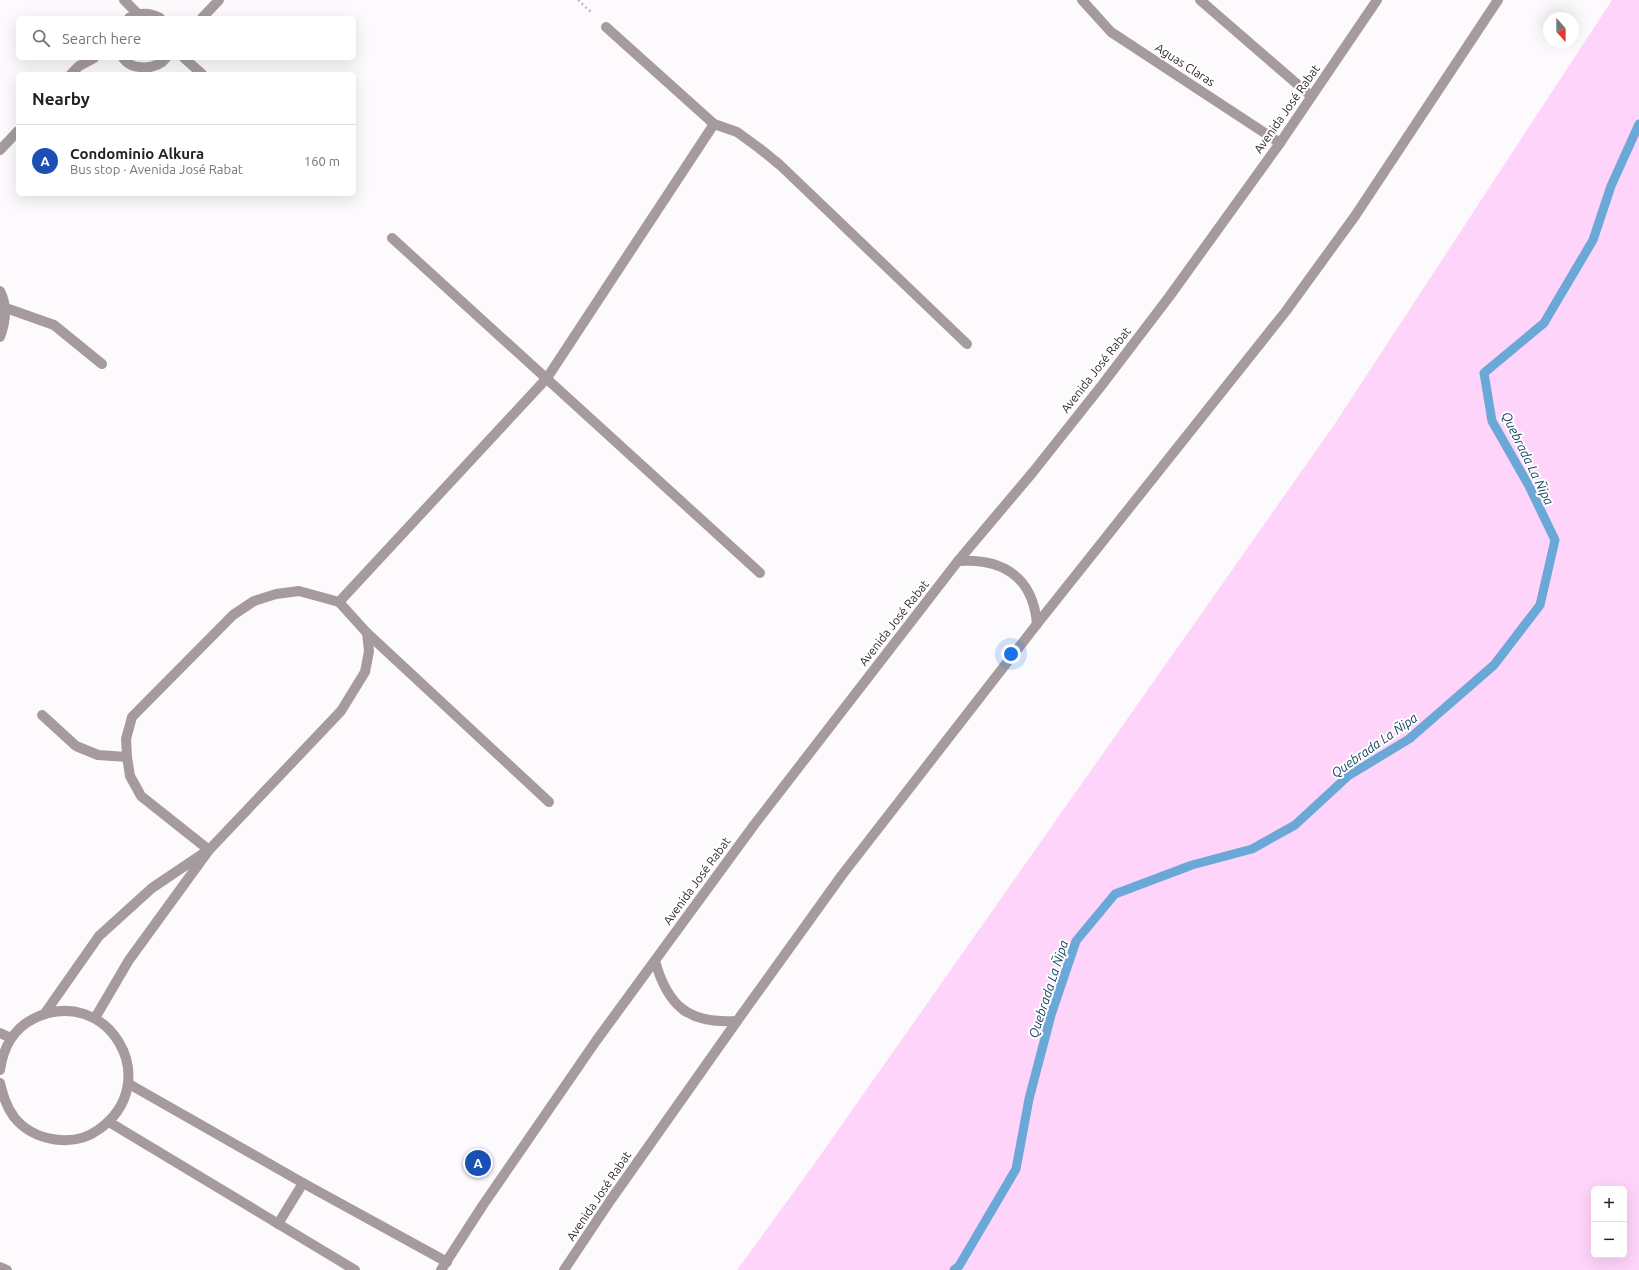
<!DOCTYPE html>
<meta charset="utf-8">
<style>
body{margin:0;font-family:Ubuntu,sans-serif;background:#f2f2f2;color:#222}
.controls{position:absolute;right:12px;bottom:12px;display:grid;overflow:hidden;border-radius:6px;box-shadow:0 4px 16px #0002}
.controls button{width:36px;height:36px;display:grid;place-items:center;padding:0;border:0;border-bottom:1px solid #e0e0e0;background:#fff;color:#222;font:20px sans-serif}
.compass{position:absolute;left:1543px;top:12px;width:36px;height:36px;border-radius:50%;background:#fff;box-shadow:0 4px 16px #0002;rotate:159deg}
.you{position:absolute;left:1011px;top:654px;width:14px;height:14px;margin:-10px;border:3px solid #fff;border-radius:50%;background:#1a73e8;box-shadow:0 0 0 6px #1a73e833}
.badge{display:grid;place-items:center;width:26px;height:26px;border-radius:50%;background:#0f766e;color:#fff;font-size:13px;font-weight:700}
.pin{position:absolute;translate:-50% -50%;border:2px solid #fff;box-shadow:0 1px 4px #0006}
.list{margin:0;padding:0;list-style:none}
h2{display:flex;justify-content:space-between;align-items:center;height:52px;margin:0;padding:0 16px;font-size:17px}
h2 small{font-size:13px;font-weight:400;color:#767676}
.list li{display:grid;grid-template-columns:26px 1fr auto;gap:12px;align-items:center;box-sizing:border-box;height:72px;padding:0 16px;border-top:1px solid #e0e0e0}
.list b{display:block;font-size:15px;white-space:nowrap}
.list p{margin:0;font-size:13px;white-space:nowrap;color:#767676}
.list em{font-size:13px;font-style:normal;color:#767676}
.icon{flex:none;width:22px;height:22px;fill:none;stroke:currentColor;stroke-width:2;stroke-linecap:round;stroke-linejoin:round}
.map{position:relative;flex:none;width:1639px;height:1270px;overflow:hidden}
.search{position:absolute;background:#fff;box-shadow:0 4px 16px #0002;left:16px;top:16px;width:340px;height:44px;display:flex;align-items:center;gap:10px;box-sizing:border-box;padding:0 14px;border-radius:6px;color:#767676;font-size:15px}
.panel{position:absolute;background:#fff;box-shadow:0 4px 16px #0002;left:16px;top:72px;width:340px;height:124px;border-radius:6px}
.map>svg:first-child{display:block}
.green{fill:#ffd4fa;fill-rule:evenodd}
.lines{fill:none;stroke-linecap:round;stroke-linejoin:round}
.stream{stroke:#6aa9d7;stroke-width:9}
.path{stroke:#bebabe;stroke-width:2.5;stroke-dasharray:2 3;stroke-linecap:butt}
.minor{stroke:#a59b9d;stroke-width:10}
.labels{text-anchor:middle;stroke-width:4;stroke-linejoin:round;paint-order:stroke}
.street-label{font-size:12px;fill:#2f292e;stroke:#fff}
.water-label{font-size:13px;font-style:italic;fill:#144464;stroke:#fff}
</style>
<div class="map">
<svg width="1639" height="1270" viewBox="0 0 1639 1270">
<rect width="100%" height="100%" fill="#fdfafd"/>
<path class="green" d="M1612,0H1639V1270H737L817,1160L1334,425ZM1594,1189H1624V1255H1594Z"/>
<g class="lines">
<polyline class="stream" points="954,1270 959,1266 1016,1169 1029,1099 1051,1015 1076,941 1115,894 1192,865 1252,849 1295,825 1348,776 1409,739 1494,665 1540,605 1555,540 1529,486 1492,421 1484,373 1544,323 1593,240 1611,186 1639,124"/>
<polyline class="path" points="578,0 592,13"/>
<g class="minor">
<polyline points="124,0 137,13"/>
<polyline points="1082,0 1111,32 1280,143"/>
<polyline points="1200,0 1311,96"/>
<path d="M129,18C140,12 149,12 160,18"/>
<polyline points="202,18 219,0"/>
<polyline points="606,27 714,124 737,132 759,148 780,165 967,344"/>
<path d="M123,58C132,71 157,70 166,58"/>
<polyline points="184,58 202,74"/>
<polyline points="71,74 79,66 94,58"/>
<polyline points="0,150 18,131"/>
<polyline points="392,238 760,573"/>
<path d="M0,291C8,306 6,321 0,337"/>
<polyline points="6,308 54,325 102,364"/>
<path d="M958,561C1004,558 1033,578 1037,624"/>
<polyline points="339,602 547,378 714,124"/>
<polyline points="367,633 549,802"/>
<polyline points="42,715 76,746 98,755 127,757"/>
<path d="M655,961C668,1007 689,1024 737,1021"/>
<polyline points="45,1013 99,936 152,888 204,853"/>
<polyline points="95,1018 129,960 209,850 341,711 365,672 369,651 367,633 339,602 299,591 276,594 254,601 233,615 132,717 126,739 127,757 130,776 141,796 209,850"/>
<polyline points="0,1033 11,1038"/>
<path d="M0,1070C3,1049 13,1029 33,1019C107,982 167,1082 98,1130C73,1148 33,1141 14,1117C6,1106 3,1095 0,1083"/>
<polyline points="129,1084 303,1183 447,1262"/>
<polyline points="109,1122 355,1270"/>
<polyline points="278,1224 303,1183"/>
<polyline points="0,1267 7,1270"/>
<polyline points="441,1270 483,1205 596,1041 754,825 958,561 1033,472 1102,385 1169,297 1280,143 1377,0"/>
<polyline points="564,1270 610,1201 737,1021 842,875 1037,624 1286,311 1355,216 1498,0"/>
</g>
</g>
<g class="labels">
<g class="street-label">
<text transform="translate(1185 65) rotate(33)" y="4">Aguas Claras</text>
<text transform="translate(1287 109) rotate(-55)" y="4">Avenida José Rabat</text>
<text transform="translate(1096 370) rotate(-52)" y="4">Avenida José Rabat</text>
<text transform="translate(894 623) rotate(-52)" y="4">Avenida José Rabat</text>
<text transform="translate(697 881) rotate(-54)" y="4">Avenida José Rabat</text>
<text transform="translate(599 1196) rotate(-56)" y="4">Avenida José Rabat</text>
</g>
<g class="water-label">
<text transform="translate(1528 458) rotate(64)" y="5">Quebrada La Ñipa</text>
<text transform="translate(1374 745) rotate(-35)" y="5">Quebrada La Ñipa</text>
<text transform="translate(1048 989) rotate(-72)" y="5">Quebrada La Ñipa</text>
</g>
</g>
</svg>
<div class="controls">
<button>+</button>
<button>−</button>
</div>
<svg class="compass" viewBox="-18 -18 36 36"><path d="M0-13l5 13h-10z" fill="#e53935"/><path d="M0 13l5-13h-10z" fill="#767676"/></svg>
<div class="you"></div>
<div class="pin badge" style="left:478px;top:1163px;background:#1a4fb4">A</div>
<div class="search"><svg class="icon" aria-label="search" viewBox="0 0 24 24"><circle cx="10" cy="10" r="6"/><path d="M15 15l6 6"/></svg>Search here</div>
<section class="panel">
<h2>Nearby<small></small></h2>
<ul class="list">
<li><span class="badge" style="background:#1a4fb4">A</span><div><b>Condominio Alkura</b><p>Bus stop · Avenida José Rabat</p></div><em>160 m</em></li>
</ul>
</section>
</div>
